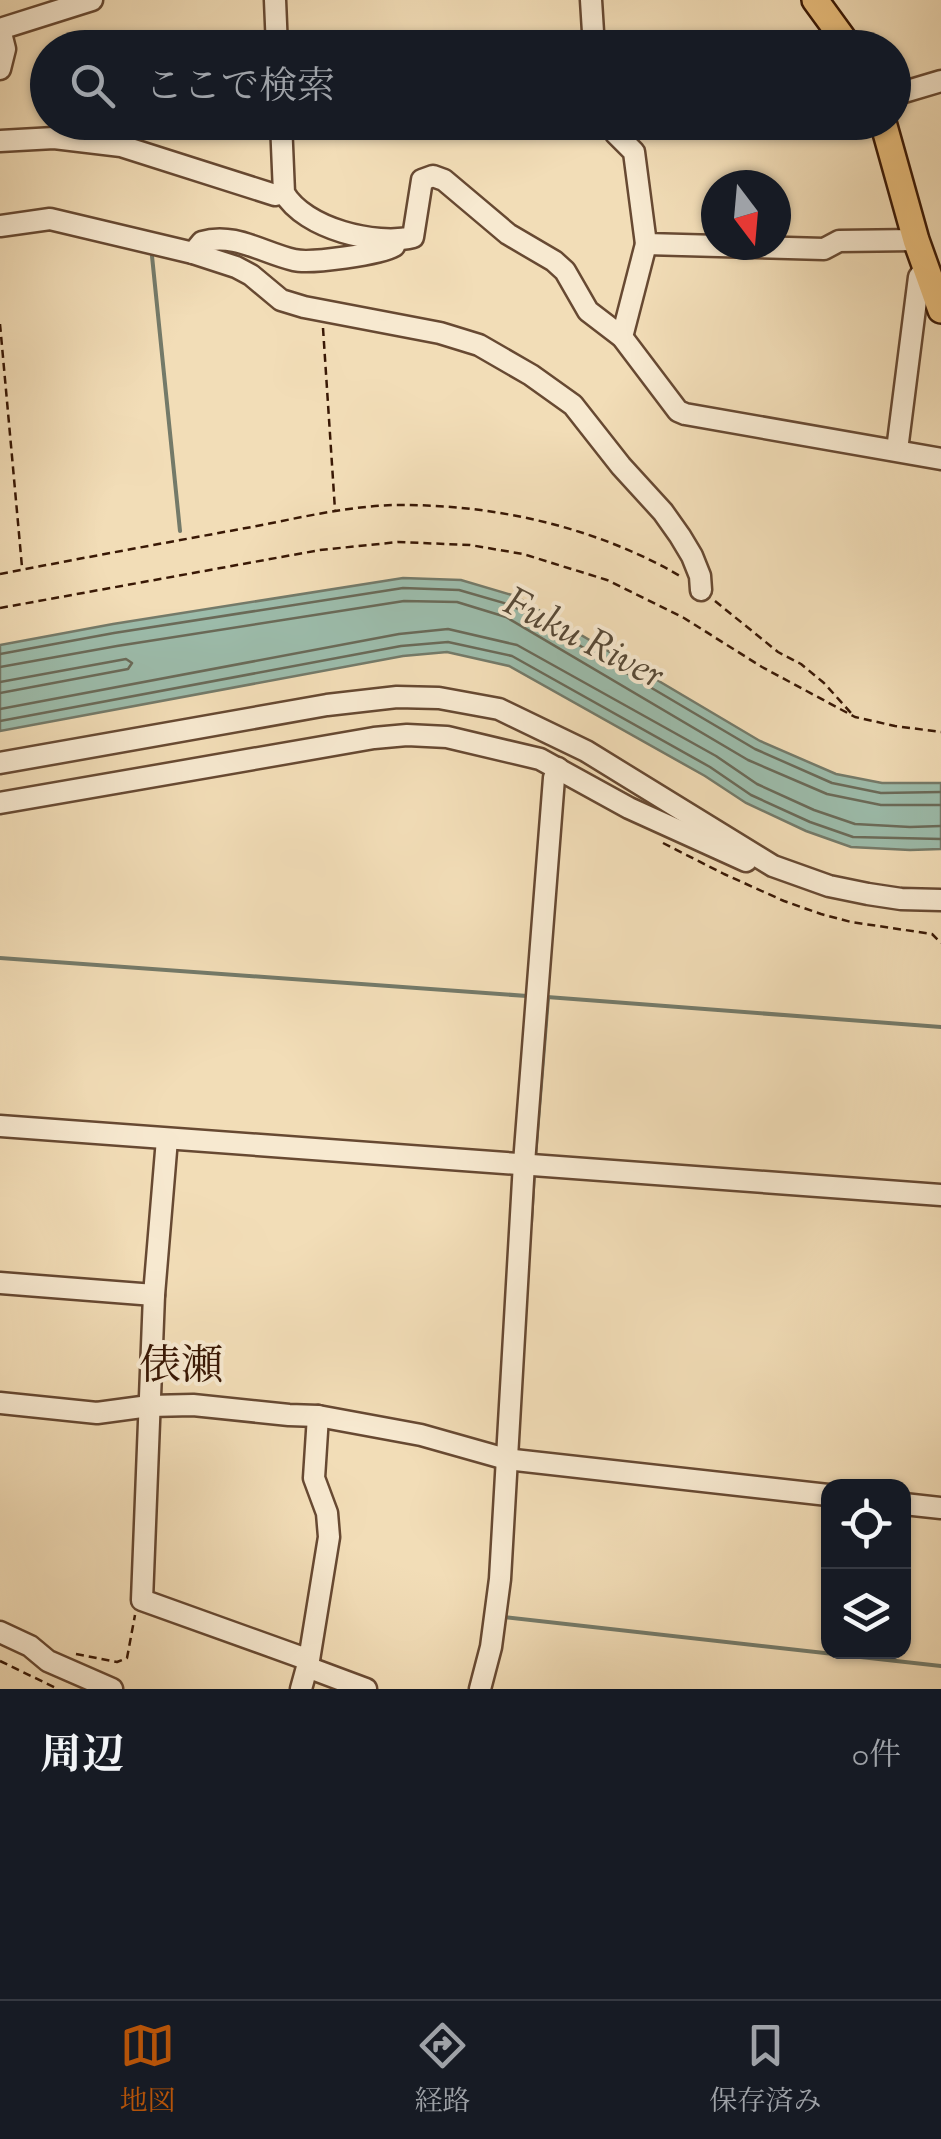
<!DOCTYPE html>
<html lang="ja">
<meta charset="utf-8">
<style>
body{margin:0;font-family:"Sorts Mill Goudy","Noto Serif JP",serif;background:#20242c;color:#f1f3f6}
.controls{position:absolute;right:30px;bottom:30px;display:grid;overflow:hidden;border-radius:20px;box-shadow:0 2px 8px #0004}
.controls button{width:90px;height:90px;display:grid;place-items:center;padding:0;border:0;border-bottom:2px solid #363941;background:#171b24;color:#f1f3f6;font:50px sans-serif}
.compass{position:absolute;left:701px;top:170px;width:90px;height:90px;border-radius:50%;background:#171b24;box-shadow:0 2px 8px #0004;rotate:164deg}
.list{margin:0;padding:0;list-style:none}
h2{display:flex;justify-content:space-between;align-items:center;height:130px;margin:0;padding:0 40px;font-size:42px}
h2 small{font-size:32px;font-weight:400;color:#9ea1a6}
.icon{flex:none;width:55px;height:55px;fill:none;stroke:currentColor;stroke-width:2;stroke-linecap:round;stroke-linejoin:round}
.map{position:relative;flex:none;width:941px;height:1689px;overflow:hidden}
.search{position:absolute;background:#171b24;box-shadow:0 2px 8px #0004;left:30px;right:30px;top:30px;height:110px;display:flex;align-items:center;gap:25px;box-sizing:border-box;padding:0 35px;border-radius:55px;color:#9ea1a6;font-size:38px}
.sheet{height:310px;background:#171b24}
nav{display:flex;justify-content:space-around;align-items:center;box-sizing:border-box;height:140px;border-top:2px solid #363941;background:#171b24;font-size:28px;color:#9ea1a6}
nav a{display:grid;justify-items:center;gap:5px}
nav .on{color:#b45309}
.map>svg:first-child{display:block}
.water{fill:#9cbcab;stroke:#747a69;stroke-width:2.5}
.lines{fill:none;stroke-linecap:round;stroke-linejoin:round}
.shore{stroke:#6a6a58;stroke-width:2.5}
.stream{stroke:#747a69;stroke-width:4}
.minor-casing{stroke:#674932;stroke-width:25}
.major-casing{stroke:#391805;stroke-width:30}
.path{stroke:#391805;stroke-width:2.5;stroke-dasharray:8 5;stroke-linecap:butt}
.minor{stroke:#f7e9d0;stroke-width:20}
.major{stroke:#e9be7c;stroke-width:25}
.labels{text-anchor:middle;stroke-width:8;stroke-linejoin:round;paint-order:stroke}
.water-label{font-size:40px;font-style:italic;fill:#574937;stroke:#f7e9d0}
.quarter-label{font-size:42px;fill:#391805;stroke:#f7e9d0}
</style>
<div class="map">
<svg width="941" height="1689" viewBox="0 0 941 1689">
<rect width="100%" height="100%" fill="#f2ddb7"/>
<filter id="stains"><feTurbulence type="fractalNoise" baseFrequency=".002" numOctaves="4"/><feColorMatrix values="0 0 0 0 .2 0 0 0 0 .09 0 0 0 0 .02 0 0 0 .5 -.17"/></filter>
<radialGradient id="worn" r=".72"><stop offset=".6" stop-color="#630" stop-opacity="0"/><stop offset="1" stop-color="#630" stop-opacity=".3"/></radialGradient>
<polygon class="water" points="403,578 461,580 515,596 760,741 836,774 882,783 941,783 941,849 910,850 851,847 806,831 746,803 705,776 509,666 447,652 403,656 0,731 0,645 113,624"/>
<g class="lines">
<g class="shore">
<polyline points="0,654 114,633 403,588 459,590 511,605 755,749 832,783 881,793 941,792"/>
<polyline points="0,667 117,646 404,601 457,602 506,617 748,760 827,794 881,805 941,805"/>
<polyline points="0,682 126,659 132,663 128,669 0,693"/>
<polyline points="0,709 399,634 448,629 517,645 716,756 757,784 814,810 855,824 910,827 941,826"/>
<polyline points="0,721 401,646 448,642 512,656 710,767 751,795 810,822 853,837 941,839"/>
</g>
<g class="stream">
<polyline points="152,256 180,531"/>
<polyline points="0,958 527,996"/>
<polyline points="547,997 941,1027"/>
<polyline points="535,1158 548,998"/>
<polyline points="531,1223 534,1173"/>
<polyline points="504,1617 941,1666"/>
</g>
<defs>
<g id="minor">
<polyline points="275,0 277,48"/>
<polyline points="591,0 594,48"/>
<polyline points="0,29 92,0"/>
<polyline points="0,29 5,49 0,69"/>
<polyline points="894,95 941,81"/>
<path d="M281,122L284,193C305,229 376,246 413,237L422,180L433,176L444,180L508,234L554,261L565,271L588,311L622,337L678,411L685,414L941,459"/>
<polyline points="610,122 616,134 634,152 646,244 824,249 839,241 916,240"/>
<polyline points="0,141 54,138 121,146 275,195 284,193"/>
<polyline points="0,226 50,219 193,253 236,267 251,275 281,300 304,307 440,333 479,345 531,375 573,405 621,466 663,512 680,536 692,556 700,576 701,590"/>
<path d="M193,253L202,242C234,232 263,253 294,260C310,264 381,254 394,246V241"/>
<polyline points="622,337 646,244"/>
<polyline points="897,450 919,277 925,269"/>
<polyline points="0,763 327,705 397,697 439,698 499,709 586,751 773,866 829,886 868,894 901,899 941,900"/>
<polyline points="0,803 374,738 407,735 447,737 540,759 629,808 746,861"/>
<polyline points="0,1126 941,1195"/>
<polyline points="167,1139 154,1295 142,1600 309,1660"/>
<polyline points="0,1283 154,1295"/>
<polyline points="0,1403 97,1413 149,1406 193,1405 289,1415 318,1416 421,1435 506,1459 828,1495"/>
<polyline points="904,1504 941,1508"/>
<polyline points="0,1632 30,1646 48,1661 112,1689"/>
<polyline points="307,1667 366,1689"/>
<polyline points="301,1689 309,1660 329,1537 327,1513 314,1478 318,1416"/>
<polyline points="480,1689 491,1647 500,1579 524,1163 554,778 558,768"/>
</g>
<g id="major">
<polyline points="815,0 850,48"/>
<polyline points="883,122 916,240 941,310"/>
</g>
</defs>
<use href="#minor" class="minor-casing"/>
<use href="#major" class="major-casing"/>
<g class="path">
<polyline points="0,324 22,567"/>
<polyline points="323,328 335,510"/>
<path d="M0,574C82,558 164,543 246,528C295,519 346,506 396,505C494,504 596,527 680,576"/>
<polyline points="715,601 778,652 801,664 824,683 851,713"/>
<polyline points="0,608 320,550 398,542 470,545 523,554 607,580 684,618 762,667 855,717 895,726 941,732"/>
<polyline points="663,843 724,874 784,901 821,914 851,922 932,934 941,943"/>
<polyline points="76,1654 117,1662 127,1658 135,1615"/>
<polyline points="0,1661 58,1689"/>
</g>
<use href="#minor" class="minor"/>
<use href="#major" class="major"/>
</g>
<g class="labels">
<g class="water-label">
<text transform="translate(585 637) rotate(27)" y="14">Fuku River</text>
</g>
<g class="quarter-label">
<text x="181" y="1379">俵瀬</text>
</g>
</g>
<rect width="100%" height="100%" filter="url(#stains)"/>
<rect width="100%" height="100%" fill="url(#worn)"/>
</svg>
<div class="controls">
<button><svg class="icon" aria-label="locate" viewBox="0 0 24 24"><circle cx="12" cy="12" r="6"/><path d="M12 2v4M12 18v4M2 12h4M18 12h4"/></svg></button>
<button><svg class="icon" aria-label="layers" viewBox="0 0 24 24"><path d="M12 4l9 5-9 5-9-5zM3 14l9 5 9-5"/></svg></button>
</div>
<svg class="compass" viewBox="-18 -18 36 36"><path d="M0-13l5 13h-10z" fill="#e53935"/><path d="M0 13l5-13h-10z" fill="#9ea1a6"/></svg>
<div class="search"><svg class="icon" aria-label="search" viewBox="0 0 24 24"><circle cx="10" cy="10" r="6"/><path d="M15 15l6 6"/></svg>ここで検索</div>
</div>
<section class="sheet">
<h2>周辺<small>0件</small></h2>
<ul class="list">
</ul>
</section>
<nav>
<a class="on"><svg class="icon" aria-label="map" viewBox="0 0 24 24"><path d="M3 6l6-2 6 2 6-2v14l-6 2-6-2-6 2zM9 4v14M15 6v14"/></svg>地図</a>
<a><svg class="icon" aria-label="directions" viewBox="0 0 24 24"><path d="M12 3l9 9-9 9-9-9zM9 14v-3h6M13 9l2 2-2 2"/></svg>経路</a>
<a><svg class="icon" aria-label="saved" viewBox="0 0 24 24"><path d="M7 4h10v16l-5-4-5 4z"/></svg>保存済み</a>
</nav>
